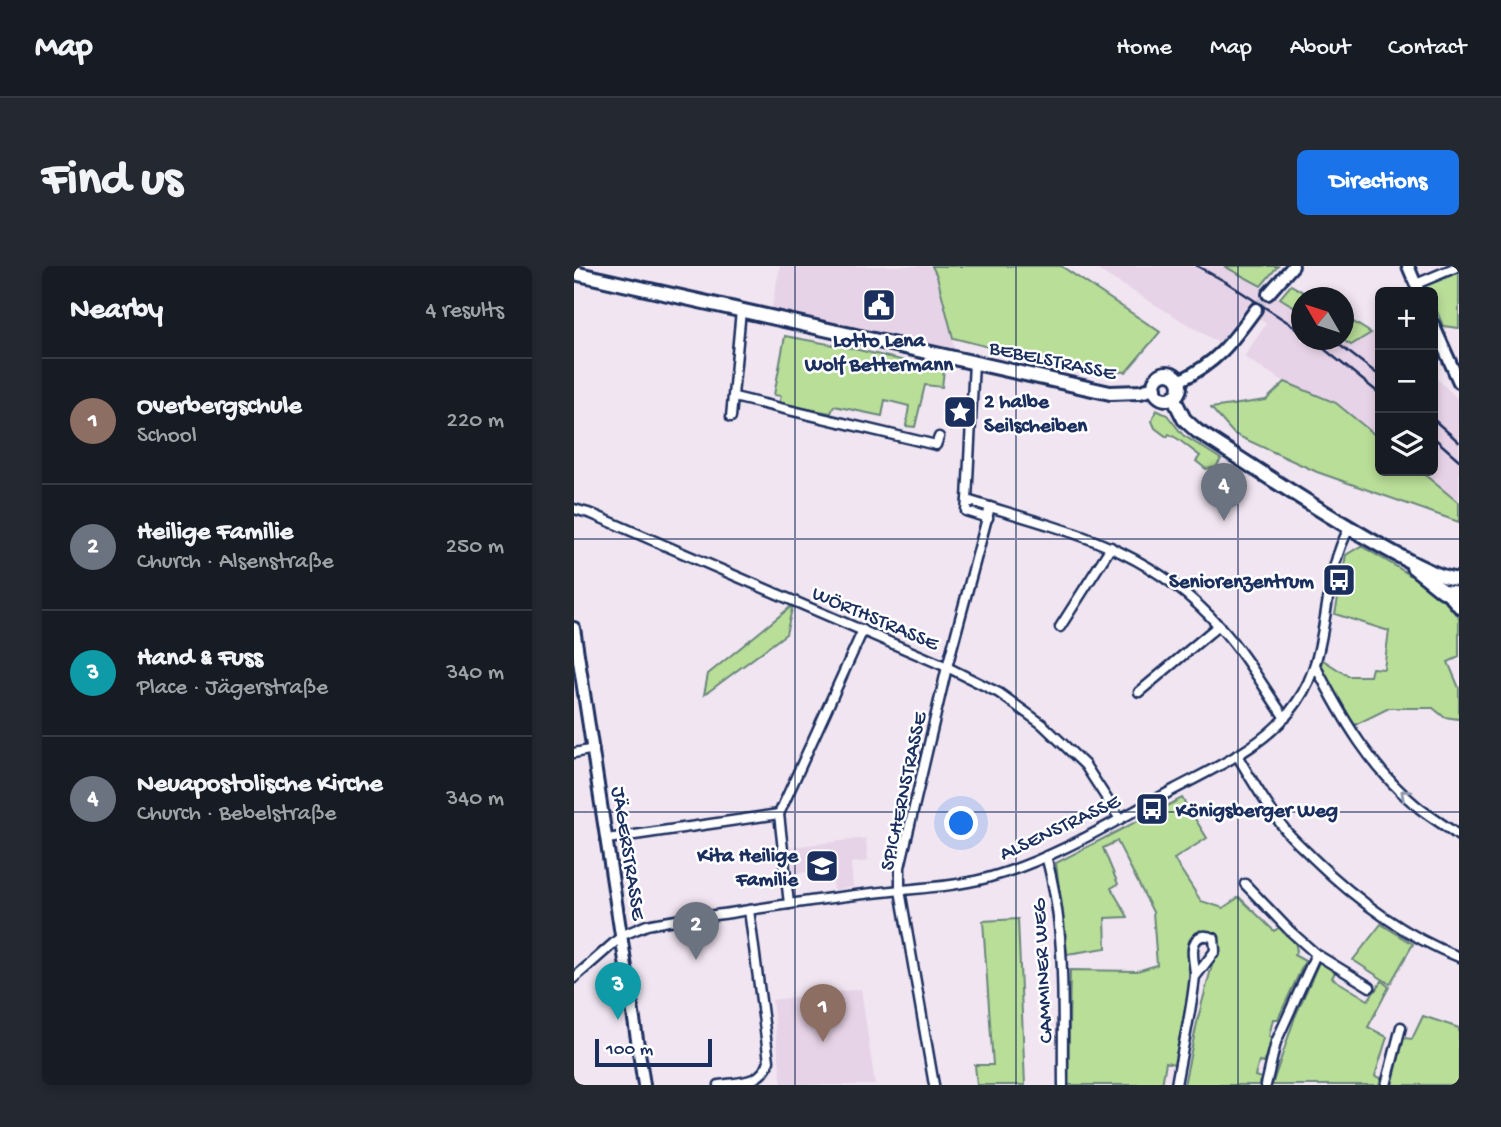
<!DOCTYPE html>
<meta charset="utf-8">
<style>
body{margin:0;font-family:"Gochi Hand",sans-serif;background:#242831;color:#f1f3f6}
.controls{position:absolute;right:21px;top:21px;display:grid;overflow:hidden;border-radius:10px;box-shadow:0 4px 10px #0003}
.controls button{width:63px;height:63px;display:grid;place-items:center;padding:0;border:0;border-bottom:2px solid #363941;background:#171b24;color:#f1f3f6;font:35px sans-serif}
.compass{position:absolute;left:717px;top:21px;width:63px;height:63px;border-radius:50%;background:#171b24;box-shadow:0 4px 10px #0003;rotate:309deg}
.scale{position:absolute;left:21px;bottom:18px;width:117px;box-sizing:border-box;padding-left:7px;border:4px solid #1b2f5e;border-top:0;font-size:19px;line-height:24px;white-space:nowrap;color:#1b2f5e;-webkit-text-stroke:5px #fff;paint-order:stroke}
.you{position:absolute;left:388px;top:558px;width:24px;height:24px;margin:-18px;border:5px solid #fff;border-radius:50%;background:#1a73e8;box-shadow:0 0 0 10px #1a73e833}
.badge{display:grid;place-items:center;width:46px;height:46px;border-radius:50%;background:#1a73e8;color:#fff;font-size:23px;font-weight:700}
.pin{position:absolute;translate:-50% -58px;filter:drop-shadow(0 2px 4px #0008)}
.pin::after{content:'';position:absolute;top:37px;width:24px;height:21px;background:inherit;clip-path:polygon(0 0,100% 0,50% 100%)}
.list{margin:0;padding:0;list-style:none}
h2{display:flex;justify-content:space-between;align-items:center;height:91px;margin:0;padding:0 28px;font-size:30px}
h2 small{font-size:23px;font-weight:400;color:#9ea1a6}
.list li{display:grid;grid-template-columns:46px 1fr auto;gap:21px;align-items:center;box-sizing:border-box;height:126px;padding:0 28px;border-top:2px solid #363941}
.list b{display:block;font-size:26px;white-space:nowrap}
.list p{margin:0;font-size:23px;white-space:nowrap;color:#9ea1a6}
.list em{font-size:23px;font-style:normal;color:#9ea1a6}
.icon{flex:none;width:38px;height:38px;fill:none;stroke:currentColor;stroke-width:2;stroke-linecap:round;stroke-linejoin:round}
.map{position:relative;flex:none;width:885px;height:819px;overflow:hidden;border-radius:10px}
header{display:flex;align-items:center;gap:42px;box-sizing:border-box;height:98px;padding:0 35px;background:#171b24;border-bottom:2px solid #363941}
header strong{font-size:33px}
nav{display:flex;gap:38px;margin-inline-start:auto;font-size:24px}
.intro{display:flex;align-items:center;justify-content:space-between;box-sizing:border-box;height:168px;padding:0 42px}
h1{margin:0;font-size:49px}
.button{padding:18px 32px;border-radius:10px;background:#1a73e8;color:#fff;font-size:24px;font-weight:700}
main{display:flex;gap:42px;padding:0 42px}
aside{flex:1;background:#171b24;border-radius:10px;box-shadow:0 4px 10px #0003}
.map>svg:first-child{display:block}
.built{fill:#e7d3e7}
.green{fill:#b9de98;stroke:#6a867b;stroke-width:2}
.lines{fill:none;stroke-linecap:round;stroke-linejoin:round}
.tertiary-tunnel{stroke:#c6c1d4;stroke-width:10;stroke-dasharray:10 5;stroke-linecap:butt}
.minor-casing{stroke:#1b2f5e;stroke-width:13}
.tertiary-casing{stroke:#1b2f5e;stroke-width:16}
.secondary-casing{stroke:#1b2f5e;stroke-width:18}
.minor{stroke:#fff;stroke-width:8}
.tertiary{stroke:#fff;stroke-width:10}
.secondary{stroke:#fff;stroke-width:12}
.rail{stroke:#1b2f5e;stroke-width:2.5}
.oneway{stroke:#8d97ae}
.grid{fill:none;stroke:#1b2f5e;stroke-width:2;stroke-opacity:0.55}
.labels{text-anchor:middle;stroke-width:5;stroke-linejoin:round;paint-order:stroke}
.poi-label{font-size:21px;font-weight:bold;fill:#1b2f5e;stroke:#fff;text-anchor:start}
.street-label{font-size:21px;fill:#1b2f5e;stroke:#fff}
</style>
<header>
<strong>Map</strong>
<nav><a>Home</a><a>Map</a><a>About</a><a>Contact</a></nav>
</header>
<div class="intro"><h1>Find us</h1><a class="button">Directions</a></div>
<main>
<aside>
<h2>Nearby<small>4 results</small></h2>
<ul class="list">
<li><span class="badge" style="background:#8d6e63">1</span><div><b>Overbergschule</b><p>School</p></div><em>220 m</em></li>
<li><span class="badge" style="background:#6b7280">2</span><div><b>Heilige Familie</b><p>Church · Alsenstraße</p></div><em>250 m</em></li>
<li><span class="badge" style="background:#0f9aa8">3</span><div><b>Hand &amp; Fuss</b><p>Place · Jägerstraße</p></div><em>340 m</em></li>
<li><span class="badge" style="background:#6b7280">4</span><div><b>Neuapostolische Kirche</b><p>Church · Bebelstraße</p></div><em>340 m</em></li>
</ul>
</aside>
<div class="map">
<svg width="885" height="819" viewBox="0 0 885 819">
<rect width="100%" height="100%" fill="#f1e5f1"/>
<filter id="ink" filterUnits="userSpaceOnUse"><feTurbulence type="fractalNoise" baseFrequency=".0143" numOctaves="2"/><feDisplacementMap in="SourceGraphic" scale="14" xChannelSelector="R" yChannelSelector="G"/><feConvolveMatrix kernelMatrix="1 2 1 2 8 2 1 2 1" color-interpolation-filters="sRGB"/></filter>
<g filter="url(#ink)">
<g class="built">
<polygon points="206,0 358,0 363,10 381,86 197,45"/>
<polygon points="517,0 650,0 727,45 727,74 769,74 777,79 797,67 806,70 806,173 762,137 711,116 670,91 692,58 672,42 645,77"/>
<polygon points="859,109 885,134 885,236 846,205 859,205"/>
<polygon points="292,572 294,595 277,597 279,621 260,624 257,603 220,608 216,581"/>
<polygon points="287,723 301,819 208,819 198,734"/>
</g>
<g class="green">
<polygon points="358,0 487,0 586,66 552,106 502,103 379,72 363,10"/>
<polygon points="650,0 704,0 687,20"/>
<polygon points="885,6 885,62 869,60 859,36 859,26 854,26 851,20"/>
<polygon points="717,19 738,31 727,32 727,45 706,32"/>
<polygon points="770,50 797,67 777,79 769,74"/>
<polygon points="211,70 276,82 370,104 368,121 351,119 341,161 332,160 335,140 311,134 308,150 260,140 257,147 205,138 207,130 200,129"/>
<polygon points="711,116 762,137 806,173 806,205 846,205 885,237 885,256 743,206 660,168 637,142 692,134"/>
<polygon points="582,144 593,149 609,169 647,193 642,201 632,203 622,195 626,190 604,173 595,168 593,171 581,162 578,155"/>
<path d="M787,280C808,293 878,329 885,352C885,363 885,380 885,391L874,396L885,422V453L870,451L859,442H815L779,460L745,402L749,394L774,410H796L798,402L810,403L815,365L761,348L772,289Z"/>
<polygon points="219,339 212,368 130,429 134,408"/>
<polygon points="608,532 633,572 600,593 627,635 649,642 665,631 700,665 706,661 721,677 723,684 720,689 731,695 704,753 699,753 695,770 699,772 690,797 685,796 681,810 687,812 686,819 610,819 624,752 645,673 626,664 615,678 618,711 600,798 592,796 588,819 494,819 496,704 563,705 583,699 579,646 543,575 529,582 544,618 537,622 554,651 531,652 532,682 493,688 482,597"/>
<polygon points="444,653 451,819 403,819 401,799 419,799 409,655"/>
<polygon points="807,658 839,678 816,718 779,694"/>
<polygon points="746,694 762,704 758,712 794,734 808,715 815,721 794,761 813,771 801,810 807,812 805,819 698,819 721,751"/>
<polygon points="849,750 885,762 885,819 818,819 830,772 838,773"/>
</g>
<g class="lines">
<polyline class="tertiary-tunnel" points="682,43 694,28"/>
<defs>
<g id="minor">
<polyline points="842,18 885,0"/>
<polyline points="160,131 362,179 365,171"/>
<polyline points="157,151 167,44"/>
<polyline points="393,234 400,96"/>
<polyline points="0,243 18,248 373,401 425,427 468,458 511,499 546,553"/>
<path d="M414,252L392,245L393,234C491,265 573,279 646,361C671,388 690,422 711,452"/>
<polyline points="486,361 537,281"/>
<path d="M741,399C768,452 798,504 845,542C858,552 872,560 885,570"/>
<polyline points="565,426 645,359"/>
<polyline points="0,487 20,483"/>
<path d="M663,489C678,515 694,542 713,566C721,575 731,584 739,592C782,634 829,669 885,691"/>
<polyline points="33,573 205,548"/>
<path d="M472,590C493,664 488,743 489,819"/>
<polyline points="671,618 716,665 742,688 796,721"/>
<polyline points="215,638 205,548 289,364"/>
<path d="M0,712L49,669L73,659C100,653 128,651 156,647C207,639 258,631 308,626C343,622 379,621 413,612C479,594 539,556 599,524C644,500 694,479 723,436C759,384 745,314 776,261"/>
<path d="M145,819C166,816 188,818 195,795L175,644"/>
<polyline points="360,819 326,624 326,601 373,401 416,241"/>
<path d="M602,819C608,783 618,745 621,709C621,699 616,684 621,676C625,668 633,669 640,672L641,685L621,711"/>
<polyline points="692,819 702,776 742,688"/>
<polyline points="812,819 827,761"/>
</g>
<g id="tertiary">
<polyline points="834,0 845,26"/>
<polyline points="694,28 719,0"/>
<polyline points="859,58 885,116"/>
<path d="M605,115C643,97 658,76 682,43"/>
<polyline points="873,327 885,341"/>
<polyline points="0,362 70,819"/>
</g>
<g id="secondary">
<polyline points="0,7 536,127 566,126 581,122"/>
<circle cx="593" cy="120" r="13"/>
<path d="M599,131L610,153L623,165C663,190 852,318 885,313"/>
<polyline points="839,301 869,325 885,327"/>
</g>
</defs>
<use href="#minor" class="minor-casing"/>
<use href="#tertiary" class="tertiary-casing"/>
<use href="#secondary" class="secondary-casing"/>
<use href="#minor" class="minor"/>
<use href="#tertiary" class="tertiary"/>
<use href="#secondary" class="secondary"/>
<g class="rail">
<polyline points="623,0 652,16 727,65"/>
<polyline points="739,74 806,128"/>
<polyline points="759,74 806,110"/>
<polyline points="859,153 885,176"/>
<polyline points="859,171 885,194"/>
</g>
</g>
<defs><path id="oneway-chevron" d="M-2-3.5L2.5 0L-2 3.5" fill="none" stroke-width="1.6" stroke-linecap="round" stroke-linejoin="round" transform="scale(1.75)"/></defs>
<use class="oneway" href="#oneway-chevron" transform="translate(831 528) rotate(-137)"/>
</g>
<path class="grid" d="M221,0V819M442,0V819M664,0V819M0,273H885M0,546H885"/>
<defs>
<symbol id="civic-square" viewBox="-11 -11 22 22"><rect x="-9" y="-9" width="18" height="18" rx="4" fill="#1b2f5e" stroke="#fff"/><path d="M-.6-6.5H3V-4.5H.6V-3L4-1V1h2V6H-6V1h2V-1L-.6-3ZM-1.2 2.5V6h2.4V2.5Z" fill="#fff"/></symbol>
<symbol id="sight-square" viewBox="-11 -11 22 22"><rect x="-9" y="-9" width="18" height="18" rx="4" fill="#1b2f5e" stroke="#fff"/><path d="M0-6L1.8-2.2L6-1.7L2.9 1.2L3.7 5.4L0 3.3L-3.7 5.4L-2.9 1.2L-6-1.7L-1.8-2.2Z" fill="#fff"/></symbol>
<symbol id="bus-square" viewBox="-11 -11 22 22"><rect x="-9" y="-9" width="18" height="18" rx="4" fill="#1b2f5e" stroke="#fff"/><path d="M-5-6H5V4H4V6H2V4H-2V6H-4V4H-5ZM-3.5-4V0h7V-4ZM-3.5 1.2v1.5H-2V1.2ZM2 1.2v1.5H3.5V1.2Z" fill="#fff"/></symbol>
<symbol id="school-square" viewBox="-11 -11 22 22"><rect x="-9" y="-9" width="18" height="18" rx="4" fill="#1b2f5e" stroke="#fff"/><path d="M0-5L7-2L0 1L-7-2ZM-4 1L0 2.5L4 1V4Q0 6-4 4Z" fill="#fff"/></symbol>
</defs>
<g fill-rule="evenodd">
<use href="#civic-square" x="286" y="20" width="38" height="38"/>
<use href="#sight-square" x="367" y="127" width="38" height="38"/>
<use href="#bus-square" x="746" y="295" width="38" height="38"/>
<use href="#bus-square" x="559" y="524" width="38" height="38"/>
<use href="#school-square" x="229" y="581" width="38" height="38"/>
</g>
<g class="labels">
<g class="poi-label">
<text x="305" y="80" text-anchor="middle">Lotto Lena<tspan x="305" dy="24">Wolf Bettermann</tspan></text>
<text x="410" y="141">2 halbe<tspan x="410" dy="24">Seilscheiben</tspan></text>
<text x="740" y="321" text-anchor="end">Seniorenzentrum</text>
<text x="602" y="550">Königsberger Weg</text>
<text x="224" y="595" text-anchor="end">Kita Heilige<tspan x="224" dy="24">Familie</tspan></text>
</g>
<g class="street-label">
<text transform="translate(479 93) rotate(12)" y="7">BEBELSTRASSE</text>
<text transform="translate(302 351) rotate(23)" y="7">WÖRTHSTRASSE</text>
<text transform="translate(328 525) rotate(-78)" y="7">SPICHERNSTRASSE</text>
<text transform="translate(485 560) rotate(-25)" y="7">ALSENSTRASSE</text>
<text transform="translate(56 587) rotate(81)" y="7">JÄGERSTRASSE</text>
<text transform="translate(467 705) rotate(-93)" y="7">CAMMINER WEG</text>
</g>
</g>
</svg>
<div class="controls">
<button>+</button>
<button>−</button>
<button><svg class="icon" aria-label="layers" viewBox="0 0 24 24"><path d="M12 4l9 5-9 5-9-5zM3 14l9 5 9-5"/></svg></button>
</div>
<svg class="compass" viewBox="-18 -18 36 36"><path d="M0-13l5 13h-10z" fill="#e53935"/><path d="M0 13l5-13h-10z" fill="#9ea1a6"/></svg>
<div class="scale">100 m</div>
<div class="you"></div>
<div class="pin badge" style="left:249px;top:776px;background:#8d6e63">1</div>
<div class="pin badge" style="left:122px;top:694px;background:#6b7280">2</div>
<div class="pin badge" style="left:44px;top:754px;background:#0f9aa8">3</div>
<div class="pin badge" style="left:650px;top:255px;background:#6b7280">4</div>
</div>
</main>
